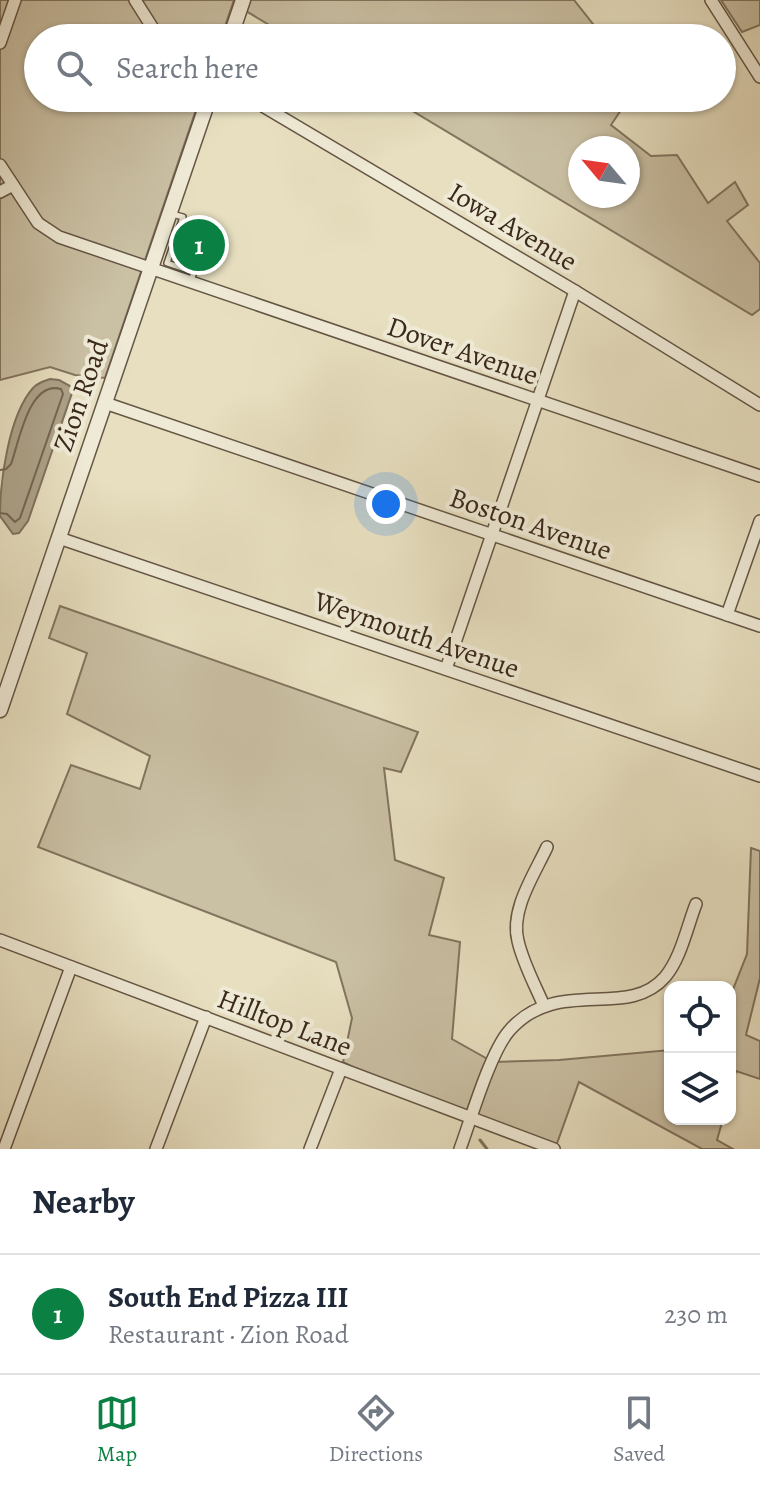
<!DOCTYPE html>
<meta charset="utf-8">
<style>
body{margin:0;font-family:Alegreya,serif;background:#f6f6f7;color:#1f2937}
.controls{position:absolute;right:24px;bottom:24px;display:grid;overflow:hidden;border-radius:16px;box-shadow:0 2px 6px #0004}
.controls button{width:72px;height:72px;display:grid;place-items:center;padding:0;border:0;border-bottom:2px solid #e0e1e3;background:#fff;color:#1f2937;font:40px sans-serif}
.compass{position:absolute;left:568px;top:136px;width:72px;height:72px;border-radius:50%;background:#fff;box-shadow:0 2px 6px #0004;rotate:299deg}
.you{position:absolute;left:386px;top:504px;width:28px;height:28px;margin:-20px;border:6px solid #fff;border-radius:50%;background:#1a73e8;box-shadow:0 0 0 12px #1a73e833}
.badge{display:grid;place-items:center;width:52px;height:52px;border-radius:50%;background:#0b8043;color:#fff;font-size:26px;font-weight:700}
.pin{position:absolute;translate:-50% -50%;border:4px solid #fff;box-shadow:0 2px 8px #0006}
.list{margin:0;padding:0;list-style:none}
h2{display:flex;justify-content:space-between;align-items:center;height:104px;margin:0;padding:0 32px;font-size:34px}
h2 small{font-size:26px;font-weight:400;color:#747a83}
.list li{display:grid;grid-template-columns:52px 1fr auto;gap:24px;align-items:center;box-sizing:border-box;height:120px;padding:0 32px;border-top:2px solid #e0e1e3}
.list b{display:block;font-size:30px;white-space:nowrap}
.list p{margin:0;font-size:26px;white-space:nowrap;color:#747a83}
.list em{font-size:26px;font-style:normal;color:#747a83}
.icon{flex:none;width:44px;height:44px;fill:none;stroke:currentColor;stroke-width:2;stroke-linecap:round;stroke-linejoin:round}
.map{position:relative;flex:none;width:760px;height:1149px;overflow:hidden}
.search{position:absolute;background:#fff;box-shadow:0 2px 6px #0004;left:24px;right:24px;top:24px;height:88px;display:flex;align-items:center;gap:20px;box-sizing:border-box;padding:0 28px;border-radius:44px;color:#747a83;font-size:30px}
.sheet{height:224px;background:#fff}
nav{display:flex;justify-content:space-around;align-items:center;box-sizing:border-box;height:112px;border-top:2px solid #e0e1e3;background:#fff;font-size:22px;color:#747a83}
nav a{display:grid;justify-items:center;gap:4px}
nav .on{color:#0b8043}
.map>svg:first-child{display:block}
.green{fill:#cac0a4;stroke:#82745f;stroke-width:2;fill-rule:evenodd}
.water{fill:#aca188;stroke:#7e715c;stroke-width:2}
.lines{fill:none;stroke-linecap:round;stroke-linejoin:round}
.shore{stroke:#736551;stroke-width:2}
.stream{stroke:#7e715c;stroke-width:3}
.building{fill:#948870;stroke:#3a291a;stroke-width:2}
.service-casing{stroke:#655644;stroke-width:8}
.minor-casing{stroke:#655644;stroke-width:14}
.tertiary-casing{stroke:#655644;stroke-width:17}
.service{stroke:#efead6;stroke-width:5}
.minor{stroke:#efead6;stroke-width:11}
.tertiary{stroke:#efead6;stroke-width:14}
.labels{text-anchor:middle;stroke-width:8;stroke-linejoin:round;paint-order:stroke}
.street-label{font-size:28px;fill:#3a291a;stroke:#efead6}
</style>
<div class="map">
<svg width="760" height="1149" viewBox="0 0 760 1149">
<rect width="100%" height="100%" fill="#e7dfc0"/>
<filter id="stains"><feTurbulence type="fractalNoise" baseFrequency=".0025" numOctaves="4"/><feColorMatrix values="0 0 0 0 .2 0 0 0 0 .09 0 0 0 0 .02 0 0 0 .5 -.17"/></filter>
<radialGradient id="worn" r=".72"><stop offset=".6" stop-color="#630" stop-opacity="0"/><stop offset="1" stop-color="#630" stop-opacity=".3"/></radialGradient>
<g class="green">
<polygon points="0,0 234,0 221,38 38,38 38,98 200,98 105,378 75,375 50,367 0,380"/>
<polygon points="250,0 574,0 604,38 291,38 246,11"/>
<polygon points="721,0 760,0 760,25 742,32"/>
<path d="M391,98H629L611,125L651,156L677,155L708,203L735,182L748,205L727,221L760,263V309L752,315ZM580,148H628V196H580Z"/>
<polygon points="60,606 418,732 401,772 384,768 395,860 444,878 429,935 460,942 452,1039 493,1062 559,1060 670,1050 670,1119 723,1119 717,1140 733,1149 702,1149 579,1082 555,1149 388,1085 343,1062 352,1018 336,962 38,847 71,765 140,789 150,756 67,714 87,653 49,638"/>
<polygon points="751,848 760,851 760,978 746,1035 760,1041 760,1079 736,1071 730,1093 730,997 747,954"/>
</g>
<path class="water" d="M50,379L59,380L72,387V393L28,521L19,533L13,534L0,516C0,480 9,415 33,388C37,383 44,381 50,379Z"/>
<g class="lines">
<path class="shore" d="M0,470L6,469L11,464C19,442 29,380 61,389L63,394L20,518L15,522L7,514L0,513"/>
<polyline class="stream" points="480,1140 487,1149"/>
</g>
<polygon class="building" points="193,231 209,236 208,240 211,241 201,262 184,256"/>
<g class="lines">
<defs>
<polyline id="service" points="172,214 183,217 167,263 194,272 191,281"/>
<g id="minor">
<polyline points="135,0 159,38"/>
<polyline points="711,0 760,77"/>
<polyline points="0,43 15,0"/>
<polyline points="249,98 575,291 760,405"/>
<polyline points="0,165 38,223 59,237 760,476"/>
<polyline points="0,192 13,185"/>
<polyline points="105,403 760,626"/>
<polyline points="59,538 760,776"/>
<polyline points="727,615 760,521"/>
<polyline points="446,669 575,291"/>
<polyline points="0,940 554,1149"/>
<path d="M544,1006C535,985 523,963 518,941C510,910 534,875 547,847"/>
<polyline points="4,1149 71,967"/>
<polyline points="156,1149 206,1017"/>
<polyline points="310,1149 341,1069"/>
<path d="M460,1149C471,1119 490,1053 509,1031C557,975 627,1021 665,977C681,958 687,927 696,904"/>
</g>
<g id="tertiary">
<polyline points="230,38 243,0"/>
<polyline points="0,710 209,98"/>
</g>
</defs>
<use href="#service" class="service-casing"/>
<use href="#minor" class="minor-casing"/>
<use href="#tertiary" class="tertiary-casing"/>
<use href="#service" class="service"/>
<use href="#minor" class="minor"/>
<use href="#tertiary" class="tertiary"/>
</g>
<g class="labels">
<g class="street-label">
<text transform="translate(513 226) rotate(31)" y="10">Iowa Avenue</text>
<text transform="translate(463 350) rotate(19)" y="10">Dover Avenue</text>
<text transform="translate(80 395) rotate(-71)" y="10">Zion Road</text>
<text transform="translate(531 523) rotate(19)" y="10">Boston Avenue</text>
<text transform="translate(417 634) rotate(19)" y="10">Weymouth Avenue</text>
<text transform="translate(285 1022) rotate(21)" y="10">Hilltop Lane</text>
</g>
</g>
<rect width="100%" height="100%" filter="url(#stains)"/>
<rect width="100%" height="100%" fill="url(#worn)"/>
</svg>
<div class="controls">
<button><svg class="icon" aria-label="locate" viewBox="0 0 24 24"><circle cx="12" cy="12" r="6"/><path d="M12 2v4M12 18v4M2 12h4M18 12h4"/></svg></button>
<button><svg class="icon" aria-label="layers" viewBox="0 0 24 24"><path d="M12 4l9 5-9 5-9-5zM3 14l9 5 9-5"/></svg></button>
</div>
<svg class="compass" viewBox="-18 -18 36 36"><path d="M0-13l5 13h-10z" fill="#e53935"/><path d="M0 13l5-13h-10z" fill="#747a83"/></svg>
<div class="you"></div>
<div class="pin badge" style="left:199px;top:245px">1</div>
<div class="search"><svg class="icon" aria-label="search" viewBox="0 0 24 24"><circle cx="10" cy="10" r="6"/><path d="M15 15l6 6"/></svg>Search here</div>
</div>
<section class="sheet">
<h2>Nearby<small></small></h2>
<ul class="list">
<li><span class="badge">1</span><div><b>South End Pizza III</b><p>Restaurant · Zion Road</p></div><em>230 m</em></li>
</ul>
</section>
<nav>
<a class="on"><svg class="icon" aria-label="map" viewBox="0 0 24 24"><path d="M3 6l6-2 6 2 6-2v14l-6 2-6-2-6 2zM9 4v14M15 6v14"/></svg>Map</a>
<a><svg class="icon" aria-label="directions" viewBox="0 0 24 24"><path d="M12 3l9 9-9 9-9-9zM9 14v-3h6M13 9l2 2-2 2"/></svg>Directions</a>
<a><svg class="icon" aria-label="saved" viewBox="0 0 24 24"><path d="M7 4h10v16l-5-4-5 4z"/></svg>Saved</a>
</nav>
